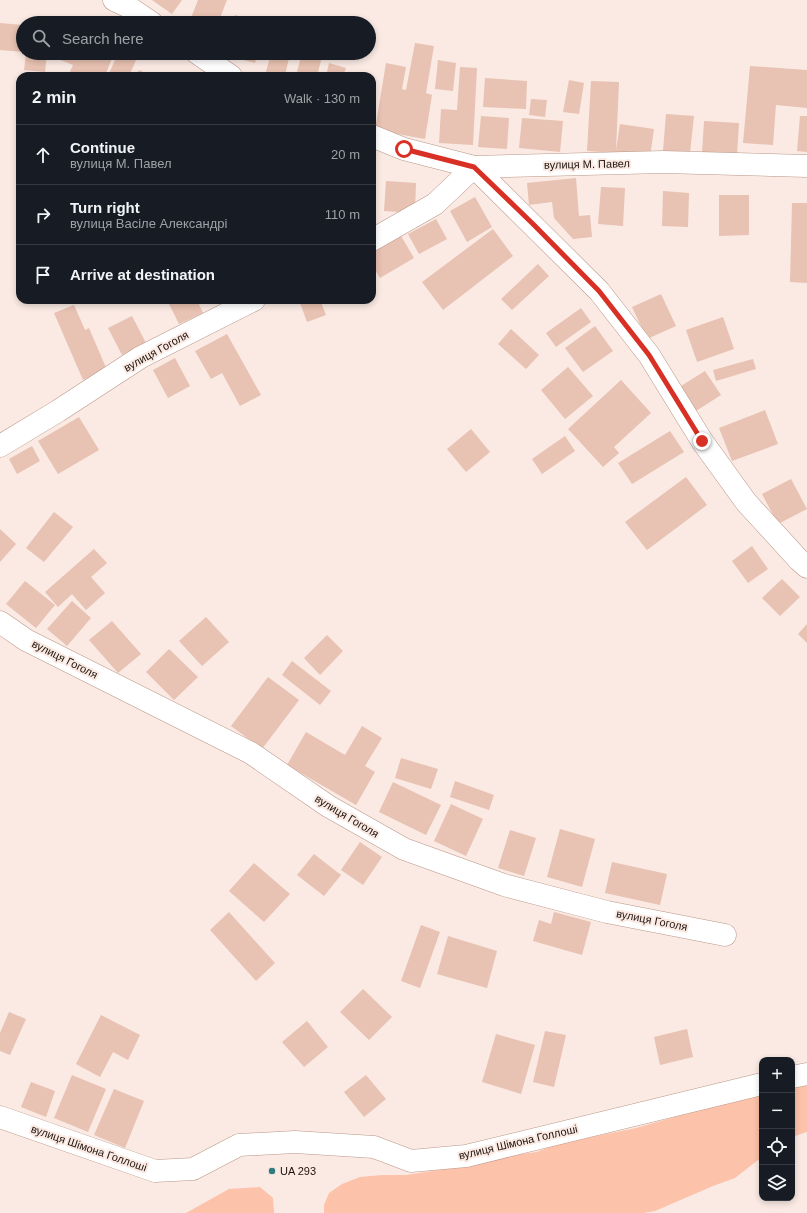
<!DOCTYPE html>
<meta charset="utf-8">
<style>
body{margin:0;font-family:Arial,sans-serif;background:#20242c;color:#f1f3f6}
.controls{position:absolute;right:12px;bottom:12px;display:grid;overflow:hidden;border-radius:8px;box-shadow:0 2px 6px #0003}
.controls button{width:36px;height:36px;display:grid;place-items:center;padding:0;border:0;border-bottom:1px solid #363941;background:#171b24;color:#f1f3f6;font:20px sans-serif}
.stop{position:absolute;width:12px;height:12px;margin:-9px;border:3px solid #d93025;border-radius:50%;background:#fff}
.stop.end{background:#d93025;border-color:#fff;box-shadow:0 1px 4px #0008}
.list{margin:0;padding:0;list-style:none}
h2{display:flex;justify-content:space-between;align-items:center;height:52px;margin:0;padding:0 16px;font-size:17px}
h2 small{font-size:13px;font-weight:400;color:#9ea1a6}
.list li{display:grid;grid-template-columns:26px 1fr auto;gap:12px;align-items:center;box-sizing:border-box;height:60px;padding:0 16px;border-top:1px solid #363941}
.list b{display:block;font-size:15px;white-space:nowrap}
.list p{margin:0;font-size:13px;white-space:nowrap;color:#9ea1a6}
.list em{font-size:13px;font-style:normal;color:#9ea1a6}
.icon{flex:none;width:22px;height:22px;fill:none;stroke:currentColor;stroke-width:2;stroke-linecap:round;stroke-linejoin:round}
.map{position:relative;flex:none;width:807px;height:1213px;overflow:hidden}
.search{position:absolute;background:#171b24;box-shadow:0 2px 6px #0003;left:16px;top:16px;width:360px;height:44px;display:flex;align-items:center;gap:10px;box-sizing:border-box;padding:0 14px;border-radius:22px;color:#9ea1a6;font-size:15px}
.panel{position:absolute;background:#171b24;box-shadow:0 2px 6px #0003;left:16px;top:72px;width:360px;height:232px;border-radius:12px}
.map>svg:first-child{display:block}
.green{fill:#fdc2aa}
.building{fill:#e8c2b2}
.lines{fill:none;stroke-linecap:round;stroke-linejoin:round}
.street-casing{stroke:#bb9788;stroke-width:23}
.street{stroke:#fff;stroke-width:22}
.route{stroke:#d93025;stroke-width:5}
.poi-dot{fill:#317a7e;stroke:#faeae3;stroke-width:1.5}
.labels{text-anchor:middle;stroke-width:4;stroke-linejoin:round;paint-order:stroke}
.street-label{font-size:11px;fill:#1e110c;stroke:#faeae3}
.poi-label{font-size:11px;fill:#1e110c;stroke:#faeae3;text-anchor:start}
</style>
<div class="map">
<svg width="807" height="1213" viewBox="0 0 807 1213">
<rect width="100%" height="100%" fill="#faeae3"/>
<g class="green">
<polygon points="807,1085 807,1132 792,1137 792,1088"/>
<polygon points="762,1095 762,1157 735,1178 713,1186 655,1211 643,1213 324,1213 324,1205 329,1193 342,1184 360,1177 382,1175 406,1175 477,1164 515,1155 537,1152 557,1144 636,1128 692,1112"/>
<polygon points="260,1187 273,1198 274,1213 186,1213 229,1189"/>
</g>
<g class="building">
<polygon points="152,0 182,0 172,14"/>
<polygon points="198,0 227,0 218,23 210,21 210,23 189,23"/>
<polygon points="235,15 262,23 233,23"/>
<polygon points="279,17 298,21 297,23 278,23"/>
<polygon points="0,23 23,25 23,52 0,50"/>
<polygon points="415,43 434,46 426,93 432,95 425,139 375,130 386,63 406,67 402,89 406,90"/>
<polygon points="26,53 47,53 45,72 24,70"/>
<polygon points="54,53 114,53 105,76 68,76 73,65 53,57"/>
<polygon points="118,53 136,60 129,76 108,76"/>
<polygon points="225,53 258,53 255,63 224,55"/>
<polygon points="271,53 290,53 285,76 265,76"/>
<polygon points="302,53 323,53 317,76 296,76"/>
<polygon points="438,60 456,63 453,91 435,89"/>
<polygon points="329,63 346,68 343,76 326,76"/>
<polygon points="750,66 807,70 807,108 776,105 773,145 743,143"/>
<polygon points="460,67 477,68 473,145 439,143 441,109 457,110"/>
<polygon points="139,70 152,76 136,76"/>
<polygon points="485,78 527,81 526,109 483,107"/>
<polygon points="569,80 584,83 579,114 563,112"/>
<polygon points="591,81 619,82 616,150 620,124 654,129 650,157 616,153 587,151"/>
<polygon points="531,99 547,100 545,117 529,115"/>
<polygon points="666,114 694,116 690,153 663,151"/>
<polygon points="481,116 509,118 507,149 478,147"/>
<polygon points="800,116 807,116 807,152 797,151"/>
<polygon points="522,118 563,121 560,152 519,148"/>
<polygon points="704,121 739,123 737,155 702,153"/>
<polygon points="576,178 579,216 590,215 592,237 573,239 554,218 552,202 529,205 527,183"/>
<polygon points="386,181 416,183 415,213 384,211"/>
<polygon points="601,187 625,188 623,226 598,224"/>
<polygon points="663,191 689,193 688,227 662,226"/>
<polygon points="719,195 749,195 749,235 719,236"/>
<polygon points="475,197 492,227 467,242 450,211"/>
<polygon points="792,203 807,203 807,283 790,282"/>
<polygon points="436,219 447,239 419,254 408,234"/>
<polygon points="493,229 513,256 443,310 422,282"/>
<polygon points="401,236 414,258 380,278 372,265 372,253"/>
<polygon points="538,264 549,276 512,310 501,299"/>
<polygon points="661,294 676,326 647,339 632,307"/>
<polygon points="167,300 197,300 203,313 179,324"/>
<polygon points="299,300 320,300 326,315 307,322"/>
<polygon points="74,305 85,330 89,328 107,370 83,380 54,313"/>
<polygon points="581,308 591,322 556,347 546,333"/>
<polygon points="132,316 146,343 122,355 108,328"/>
<polygon points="723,317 734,349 697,362 686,330"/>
<polygon points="595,326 613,351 583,372 565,348"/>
<polygon points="511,329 539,355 526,369 498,344"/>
<polygon points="227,334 261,395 240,406 222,373 211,379 195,351"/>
<polygon points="175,358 190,386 168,398 153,370"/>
<polygon points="753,359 756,369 716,381 713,370"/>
<polygon points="568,367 593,396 565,419 541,390"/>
<polygon points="705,371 721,395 696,411 681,386"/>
<polygon points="621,380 651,413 614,447 619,453 603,467 568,429"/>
<polygon points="765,410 778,444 732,461 719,428"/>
<polygon points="79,417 99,450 58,474 38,441"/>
<polygon points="471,429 490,452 466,472 447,449"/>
<polygon points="670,431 684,452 632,484 618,463"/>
<polygon points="565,436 575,451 542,474 532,459"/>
<polygon points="32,446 40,461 17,474 9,459"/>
<polygon points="686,477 707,505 647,550 625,522"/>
<polygon points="791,479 807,509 778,524 762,494"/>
<polygon points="54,512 73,527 44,562 26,548"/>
<polygon points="0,529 16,544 0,562"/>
<polygon points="752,546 768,569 748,583 732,561"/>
<polygon points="94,549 107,563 91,577 105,593 86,610 72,594 58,607 45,592"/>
<polygon points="782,579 800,597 780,616 762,598"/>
<polygon points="25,581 55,605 36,628 6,604"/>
<polygon points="72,601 91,618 67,646 47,629"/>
<polygon points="206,617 229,642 202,666 179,641"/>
<polygon points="112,621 141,654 118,673 89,640"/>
<polygon points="807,624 807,643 798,634"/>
<polygon points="327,635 343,651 320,675 304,658"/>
<polygon points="169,649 198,677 174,700 146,672"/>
<polygon points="292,661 331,691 320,705 282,675"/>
<polygon points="268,677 299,700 262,749 231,726"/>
<polygon points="362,726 382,738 365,766 375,772 356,805 287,765 306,732 345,755"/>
<polygon points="401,758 438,769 431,789 395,778"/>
<polygon points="455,781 494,795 489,810 450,797"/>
<polygon points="393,782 441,805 426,835 379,812"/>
<polygon points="451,804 483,819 466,856 434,841"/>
<polygon points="560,829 595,839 582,887 547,877"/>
<polygon points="510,830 536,838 524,876 498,868"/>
<polygon points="360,842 382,857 363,885 341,870"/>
<polygon points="314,854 341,875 324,896 297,875"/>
<polygon points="612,862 667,874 660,905 605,893"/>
<polygon points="254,863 290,894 264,922 229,891"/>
<polygon points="229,912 275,963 256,981 210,930"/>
<polygon points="554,912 591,922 582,955 533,941 539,920 551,924"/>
<polygon points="421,925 440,932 420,988 401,981"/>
<polygon points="448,936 497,951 487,988 437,974"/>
<polygon points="363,989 392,1017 369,1040 340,1012"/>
<polygon points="9,1012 26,1019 10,1055 0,1051 0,1033"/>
<polygon points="101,1015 140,1035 128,1060 113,1052 100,1077 76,1064"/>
<polygon points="307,1021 328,1047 304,1067 282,1042"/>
<polygon points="687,1029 693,1057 660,1065 654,1037"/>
<polygon points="545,1031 566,1035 554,1087 533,1082"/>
<polygon points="496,1034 535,1045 521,1094 482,1082"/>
<polygon points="72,1075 106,1089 88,1132 54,1118"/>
<polygon points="366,1075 386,1099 364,1117 344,1092"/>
<polygon points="31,1082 55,1091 46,1117 21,1107"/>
<polygon points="114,1089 144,1101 125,1148 94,1135"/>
</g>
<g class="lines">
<defs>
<g id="street">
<polyline points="114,0 127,6 152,23"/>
<polyline points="197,53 231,76"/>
<polyline points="372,136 404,149 474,167 663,162 807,166"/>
<polyline points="372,240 435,204 474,167 599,291 649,355 702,441 746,502 799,560 807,567"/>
<polyline points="0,446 58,411 141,357 254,300"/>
<polyline points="0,622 26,640 251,753 328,806 404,849 504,885 607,912 725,935"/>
<polyline points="792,1077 807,1074"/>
<polyline points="0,1117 155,1171 193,1169 239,1145 295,1142 374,1147 411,1161 466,1156 762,1084"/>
</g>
</defs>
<use href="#street" class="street-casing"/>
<use href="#street" class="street"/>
</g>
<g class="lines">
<polyline class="route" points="404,149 474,167 533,224 599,291 649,355 702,441"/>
</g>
<circle class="poi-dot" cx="272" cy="1171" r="4"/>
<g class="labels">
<g class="street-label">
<text transform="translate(587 164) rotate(-1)" y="4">вулиця М. Павел</text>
<text transform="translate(156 351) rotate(-29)" y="4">вулиця Гоголя</text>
<text transform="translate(65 659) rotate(27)" y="4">вулиця Гоголя</text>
<text transform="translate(347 816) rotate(31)" y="4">вулиця Гоголя</text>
<text transform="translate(652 920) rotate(11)" y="4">вулиця Гоголя</text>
<text transform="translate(518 1142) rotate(-13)" y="4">вулиця Шімона Голлоші</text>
<text transform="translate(89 1148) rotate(19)" y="4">вулиця Шімона Голлоші</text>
</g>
<g class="poi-label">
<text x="280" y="1175">UA 293</text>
</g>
</g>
</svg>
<div class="controls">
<button>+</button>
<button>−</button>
<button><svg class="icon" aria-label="locate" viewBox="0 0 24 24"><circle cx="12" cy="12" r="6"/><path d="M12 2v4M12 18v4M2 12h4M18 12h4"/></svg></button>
<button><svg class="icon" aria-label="layers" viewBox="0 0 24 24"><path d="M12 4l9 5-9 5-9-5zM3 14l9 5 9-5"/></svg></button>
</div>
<div class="stop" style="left:404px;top:149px"></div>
<div class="stop end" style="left:702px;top:441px"></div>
<div class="search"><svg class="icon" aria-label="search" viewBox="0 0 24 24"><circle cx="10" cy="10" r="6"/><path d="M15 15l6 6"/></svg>Search here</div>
<section class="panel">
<h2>2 min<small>Walk · 130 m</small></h2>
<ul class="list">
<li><svg class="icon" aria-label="ahead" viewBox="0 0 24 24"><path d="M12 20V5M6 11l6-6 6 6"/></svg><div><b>Continue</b><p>вулиця М. Павел</p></div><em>20 m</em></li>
<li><svg class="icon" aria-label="right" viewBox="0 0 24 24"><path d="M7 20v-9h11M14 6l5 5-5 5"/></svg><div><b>Turn right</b><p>вулиця Васіле Александрі</p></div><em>110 m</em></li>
<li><svg class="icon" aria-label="arrive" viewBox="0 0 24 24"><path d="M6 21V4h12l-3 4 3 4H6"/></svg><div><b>Arrive at destination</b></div></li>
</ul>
</section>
</div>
